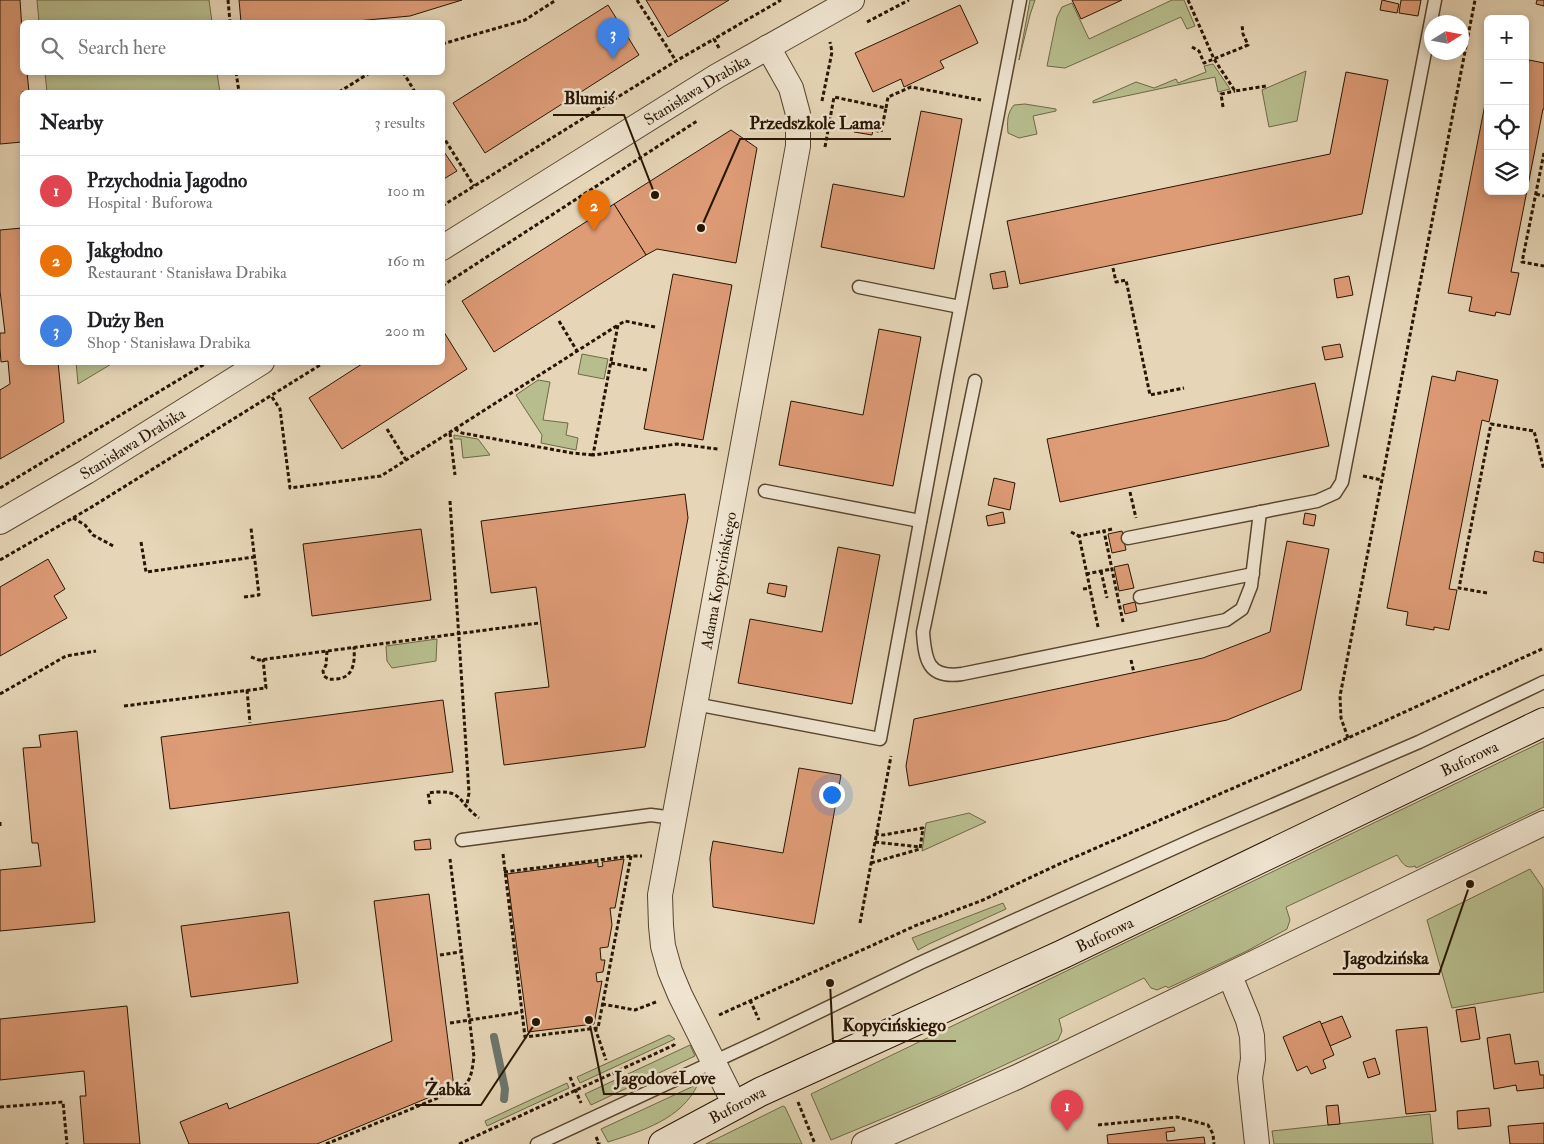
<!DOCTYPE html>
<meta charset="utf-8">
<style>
body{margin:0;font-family:"IM FELL Double Pica",serif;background:#f6f6f6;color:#202124}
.controls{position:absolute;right:15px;top:15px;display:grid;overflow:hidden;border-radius:8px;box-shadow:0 2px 8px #0003}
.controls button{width:45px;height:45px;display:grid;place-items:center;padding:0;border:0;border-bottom:1px solid #e0e0e0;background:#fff;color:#202124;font:25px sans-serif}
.compass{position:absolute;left:1424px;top:15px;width:45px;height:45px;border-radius:50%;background:#fff;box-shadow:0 2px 8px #0003;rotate:79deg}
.you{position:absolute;left:831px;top:794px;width:18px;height:18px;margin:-12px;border:4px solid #fff;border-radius:50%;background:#1a73e8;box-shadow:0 0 0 8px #1a73e833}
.badge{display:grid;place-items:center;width:32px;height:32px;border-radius:50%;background:#8f2418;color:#fff;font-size:16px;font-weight:700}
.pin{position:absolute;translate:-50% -41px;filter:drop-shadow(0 1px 2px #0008)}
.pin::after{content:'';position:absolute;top:26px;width:18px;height:15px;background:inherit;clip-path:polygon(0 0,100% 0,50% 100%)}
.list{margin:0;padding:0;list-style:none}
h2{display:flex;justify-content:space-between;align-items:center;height:65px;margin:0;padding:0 20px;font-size:21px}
h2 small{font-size:16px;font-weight:400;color:#757577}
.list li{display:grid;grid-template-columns:32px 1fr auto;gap:15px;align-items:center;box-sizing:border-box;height:70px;padding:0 20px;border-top:1px solid #e0e0e0}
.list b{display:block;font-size:19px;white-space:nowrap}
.list p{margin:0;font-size:16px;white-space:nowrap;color:#757577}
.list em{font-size:16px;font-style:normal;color:#757577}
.icon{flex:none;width:28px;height:28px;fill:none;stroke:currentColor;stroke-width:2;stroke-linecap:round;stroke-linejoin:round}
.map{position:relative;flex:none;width:1544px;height:1144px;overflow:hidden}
.search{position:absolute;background:#fff;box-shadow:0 2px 8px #0003;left:20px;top:20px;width:425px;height:55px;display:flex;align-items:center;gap:12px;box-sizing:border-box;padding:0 18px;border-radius:8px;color:#757577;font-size:19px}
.panel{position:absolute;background:#fff;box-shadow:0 2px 8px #0003;left:20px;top:90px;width:425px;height:275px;border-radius:8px}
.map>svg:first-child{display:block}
.green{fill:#b7bd8d;stroke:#706947}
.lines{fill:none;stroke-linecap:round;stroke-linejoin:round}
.stream{stroke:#6b776d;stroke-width:8}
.building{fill:#dd9b76;stroke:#281501}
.service-casing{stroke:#58452e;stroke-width:15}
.minor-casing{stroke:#58452e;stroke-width:26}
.secondary-casing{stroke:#281501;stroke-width:30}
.path{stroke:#281501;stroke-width:3;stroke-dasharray:4 2.5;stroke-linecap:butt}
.service{stroke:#efe4d0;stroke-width:12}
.minor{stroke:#efe4d0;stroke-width:24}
.secondary{stroke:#efe4d0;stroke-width:28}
.labels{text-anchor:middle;stroke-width:5;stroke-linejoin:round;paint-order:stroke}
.street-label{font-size:16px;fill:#281501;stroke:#efe4d0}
.leader{fill:none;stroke:#281501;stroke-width:2}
.callout-dot{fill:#281501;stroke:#efe4d0;stroke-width:2}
.callout-label{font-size:18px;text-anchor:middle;font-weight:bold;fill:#281501;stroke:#efe4d0;stroke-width:5;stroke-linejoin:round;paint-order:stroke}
</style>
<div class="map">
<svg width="1544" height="1144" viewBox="0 0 1544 1144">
<rect width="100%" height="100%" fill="#e6d6b7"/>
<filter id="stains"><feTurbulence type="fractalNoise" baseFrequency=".004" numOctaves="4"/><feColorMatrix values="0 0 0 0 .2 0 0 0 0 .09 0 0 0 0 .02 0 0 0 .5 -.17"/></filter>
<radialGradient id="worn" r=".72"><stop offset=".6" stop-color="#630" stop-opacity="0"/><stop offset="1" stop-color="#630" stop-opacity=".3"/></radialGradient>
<g class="green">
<polygon points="37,0 209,0 212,22 39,22"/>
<polygon points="1030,0 1035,0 1030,15 1019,60"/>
<polygon points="1172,0 1184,0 1195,26 1187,29 1181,17 1065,68 1047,66 1057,17 1062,7 1072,3 1089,39"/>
<polygon points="1213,64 1230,89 1218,92 1215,77 1093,103 1093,101 1136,82 1154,88 1176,79 1178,83 1206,72 1204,66"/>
<polygon points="1306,71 1297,121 1269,127 1262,90"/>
<polygon points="45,73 217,73 220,92 47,92"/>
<path d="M1025,104L1056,109V111L1033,116L1037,134L1019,138L1008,133C1007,122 1007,113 1014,105Z"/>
<polygon points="582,354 608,359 604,379 578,374"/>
<polygon points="76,362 113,362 113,363 78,384"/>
<polygon points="538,380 550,382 543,420 568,423 566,435 578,438 576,450 541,443 542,435 516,395"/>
<polygon points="454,435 478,439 490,455 463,458 461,439 454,439"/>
<polygon points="437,639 436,661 392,668 387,661 386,646"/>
<path d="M1544,741V807L1416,868L1415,866C1405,870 1402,862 1397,855L1286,907L1290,920L1287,929L1247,951L1168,988L1166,986L1157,990L1151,988L1144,978L1059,1019L1062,1031L1058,1040L940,1095L831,1140L811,1094Z"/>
<polygon points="969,813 986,822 922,851 926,823"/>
<polygon points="1530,869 1543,888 1544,992 1452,1008 1427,920"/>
<polygon points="1003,903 1006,909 929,944 918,950 912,938"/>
<polygon points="669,1035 675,1039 580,1083 577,1077"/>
<polygon points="690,1045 695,1056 591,1105 585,1094"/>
<polygon points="567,1083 569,1088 487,1126 485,1121"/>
<path d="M698,1084C682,1119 642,1131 608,1142L601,1129Z"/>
<polygon points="783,1106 785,1107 802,1144 706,1144"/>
<polygon points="1430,1114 1433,1144 1274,1144 1272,1131"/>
</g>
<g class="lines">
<polyline class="stream" points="494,1037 505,1089 504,1099"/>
</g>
<g class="building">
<polygon points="0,0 20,0 22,30 22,72 27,72 29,92 22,92 22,142 0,144"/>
<polygon points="239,0 462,0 410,16 346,22 241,22"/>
<polygon points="646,0 729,0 668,37"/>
<polygon points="1072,0 1122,0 1081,19"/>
<polygon points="1382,0 1399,4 1397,13 1380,10"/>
<polygon points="1401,0 1421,0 1418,16 1399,13"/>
<polygon points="1537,0 1544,0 1544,6 1536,4"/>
<polygon points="608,5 639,55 485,153 453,103"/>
<polygon points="960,5 978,43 940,61 944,68 904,87 901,79 873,92 855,53"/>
<polygon points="1529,60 1544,63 1544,109 1543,109 1511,272 1519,273 1510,315 1496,312 1495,316 1469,311 1472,297 1448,293 1488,89 1488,191 1525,191 1525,72 1527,73"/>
<polygon points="1346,72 1388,80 1362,214 1020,284 1007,221 1330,154"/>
<polygon points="921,111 962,119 934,269 821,247 833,184 904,197"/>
<polygon points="856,121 874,125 872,135 854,132"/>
<polygon points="731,130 757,148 736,263 657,249 646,255 614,204"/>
<polygon points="442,149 457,171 442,180"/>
<polygon points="614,204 646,255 494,352 462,301"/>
<polygon points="22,228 22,362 58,362 64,422 0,459 0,390 10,384 8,361 1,362 0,348 0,333 5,333 0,291 0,230"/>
<polygon points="1005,271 1008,287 993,289 990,274"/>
<polygon points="673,274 732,285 703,440 644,429"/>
<polygon points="1349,276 1353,295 1337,298 1334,279"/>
<polygon points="442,329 467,369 342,449 309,398 365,362 442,362"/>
<polygon points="879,329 921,337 893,486 779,465 791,401 863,415"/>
<polygon points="1340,344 1343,357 1325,360 1322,347"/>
<polygon points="1457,371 1498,380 1489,422 1482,420 1449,589 1457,590 1449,630 1434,627 1434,630 1406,625 1408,612 1387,608 1432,376 1455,381"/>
<polygon points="1315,383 1329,446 1060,502 1047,439"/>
<polygon points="994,478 1015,483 1010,510 988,505"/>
<polygon points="685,494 688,518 645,747 504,765 495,693 549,687 536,587 491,593 481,521"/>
<polygon points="1003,512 1005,523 988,526 986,516"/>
<polygon points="1305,513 1316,515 1314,526 1303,524"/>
<polygon points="421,529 431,600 312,616 303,544"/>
<polygon points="1122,531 1126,550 1112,553 1108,534"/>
<polygon points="1287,541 1329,549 1301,690 1227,720 909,786 906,766 914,719 1203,658 1270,632"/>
<polygon points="838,547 880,555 852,704 738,683 750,619 822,632"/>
<polygon points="1535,551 1544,553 1544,563 1533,561"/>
<polygon points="48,559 65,589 54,596 67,618 0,656 0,587"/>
<polygon points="1128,564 1134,588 1119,591 1114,567"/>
<polygon points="769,583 787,586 785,597 767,593"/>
<polygon points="1135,602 1137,611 1125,614 1123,605"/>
<polygon points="443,700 453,772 170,809 161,737"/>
<polygon points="77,731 95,922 0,931 0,870 41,866 38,843 32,843 23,748 41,747 39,735"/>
<polygon points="799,768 841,775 814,924 713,907 710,858 713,841 783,853"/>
<polygon points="430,839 431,849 415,850 414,841"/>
<polygon points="624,859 615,908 610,908 612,925 608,947 600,948 601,960 605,960 603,972 596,973 597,982 602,981 594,1024 528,1032 507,874 598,862 598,867 603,866 602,862"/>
<polygon points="429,894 454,1087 317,1144 189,1144 180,1122 227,1103 229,1109 392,1041 374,901"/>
<polygon points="289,912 298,983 191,997 181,926"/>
<polygon points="127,1006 140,1144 84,1144 80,1096 86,1096 84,1071 0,1080 0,1019"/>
<polygon points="1475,1007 1480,1039 1461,1042 1456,1010"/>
<polygon points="1342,1016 1351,1037 1330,1046 1321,1024"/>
<polygon points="1320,1021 1334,1055 1323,1060 1326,1068 1311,1074 1307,1066 1297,1071 1283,1037"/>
<polygon points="1427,1027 1436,1111 1406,1114 1396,1030"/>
<polygon points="1510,1034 1515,1064 1538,1061 1540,1075 1544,1075 1544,1088 1517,1091 1516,1085 1494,1089 1487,1038"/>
<polygon points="1375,1058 1380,1074 1368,1078 1363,1062"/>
<polygon points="1338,1105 1340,1124 1328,1125 1326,1106"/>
<polygon points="1489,1108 1491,1126 1458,1129 1457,1111"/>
<polygon points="1544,1123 1544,1144 1510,1144 1508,1126"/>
<polygon points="1174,1127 1175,1131 1166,1132 1167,1141 1204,1137 1205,1144 1108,1144 1107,1135"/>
</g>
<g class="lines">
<defs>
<g id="service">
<polyline points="859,287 960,307"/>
<path d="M975,381L923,632C925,660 928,679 962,674L1226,620L1242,609L1251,586L1260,512"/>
<polyline points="765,491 920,521"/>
<polyline points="1128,538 1317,501 1335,493 1342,482 1435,0"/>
<polyline points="1140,597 1253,574"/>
<polyline points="695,704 880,739 947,376 1020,0"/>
<polyline points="462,840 651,815 674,818"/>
<polyline points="537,1144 767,1037 920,963 1201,836 1419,742 1544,682"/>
</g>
<g id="minor">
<path id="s1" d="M442,248L717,76L852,0"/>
<path id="s2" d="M0,522L86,472L262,362"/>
<polyline points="1230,976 1248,1020 1252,1036 1253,1059 1250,1078 1257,1144"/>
<path id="s3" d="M735,1105L680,995L670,971L663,946L661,926L660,895L798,146V114L791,88L768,47"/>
<polyline points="864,1144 1017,1077 1544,823"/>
</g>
<g id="secondary">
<path id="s4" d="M663,1144L760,1092L1063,954L1544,722"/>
</g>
</defs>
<use href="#service" class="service-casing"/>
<use href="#minor" class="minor-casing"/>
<use href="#secondary" class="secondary-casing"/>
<g class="path">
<polyline points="228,0 230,22"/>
<polyline points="637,0 676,61"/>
<polyline points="1188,0 1214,59 1235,91 1266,86"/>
<polyline points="867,22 909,0"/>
<polyline points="442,44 525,20 556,0"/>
<polyline points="1192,47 1199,51 1204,63 1248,45 1243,34 1242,25"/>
<polyline points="719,48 714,39 781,0"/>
<polyline points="236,72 239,92"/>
<polyline points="403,72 415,92"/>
<polyline points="339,92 371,72"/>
<polyline points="822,101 832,52 830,42"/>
<polyline points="1223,107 1221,94 1235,91"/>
<polyline points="875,130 881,132 886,108"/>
<polyline points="442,135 474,186"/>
<polyline points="825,147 834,97 886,108 888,97 911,87 981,100"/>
<polyline points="1544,153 1522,262 1544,266"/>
<polyline points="1536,194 1544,196"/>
<polyline points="442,206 676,61 714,39"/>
<polyline points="1113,268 1116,282 1126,280 1150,395 1184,388"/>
<polyline points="442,286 697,121"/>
<polyline points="559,321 577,351"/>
<polyline points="655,327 625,321 618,325 593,455 677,444 718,449"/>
<polyline points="611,363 647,370"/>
<polyline points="272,397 280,409 290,488 381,476 618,325"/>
<polyline points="387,429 406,460"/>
<polyline points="455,429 462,433 572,453 593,455"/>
<polyline points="450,433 455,475"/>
<polyline points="1363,476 1382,480"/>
<polyline points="0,488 208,362"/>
<polyline points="1130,492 1136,518"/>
<polyline points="450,501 469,793 467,804"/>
<polyline points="73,518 85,525 93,535 115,547"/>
<polyline points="1112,529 1104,531 1123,622"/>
<polyline points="1071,532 1079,536"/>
<polyline points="141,542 146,572 254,557"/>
<polyline points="0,560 90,508 325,362"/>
<polyline points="1101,571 1107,598"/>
<polyline points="1086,574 1112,569"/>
<polyline points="1083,589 1090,588"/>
<polyline points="1487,593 1459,588 1491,424 1534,431 1544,470"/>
<polyline points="244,597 259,595 251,528"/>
<polyline points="1098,627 1079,536 1104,531"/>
<path d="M327,651L326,665L323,671L324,676C328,679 330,680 336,679C354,678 355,662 354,647"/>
<polyline points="251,657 259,660 539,623"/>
<polyline points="1131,660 1134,673"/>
<polyline points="247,690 250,723"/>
<polyline points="0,694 66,656 96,651"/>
<polyline points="124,706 266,688 263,659"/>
<polyline points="1348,738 1341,718 1340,696 1475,0"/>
<path d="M430,804L428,793C464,788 456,801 479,818"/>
<polyline points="0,822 0,827"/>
<polyline points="875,842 920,847"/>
<polyline points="503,854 525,1037 598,1028 631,856 642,856"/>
<polyline points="871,863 920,849 923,828 883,835 876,834"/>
<polyline points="504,872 631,856"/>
<polyline points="860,923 891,756"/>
<polyline points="440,955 460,952"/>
<polyline points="750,1000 759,1020"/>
<polyline points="602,1004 635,1010 656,1002"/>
<polyline points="719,1015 917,925 983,900 1057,865 1348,738 1544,648"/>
<polyline points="450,1023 522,1012"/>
<polyline points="595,1028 606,1060"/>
<polyline points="570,1077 581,1103"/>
<polyline points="798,1102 815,1144"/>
<polyline points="0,1107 63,1102 67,1144"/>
<polyline points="1098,1125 1177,1117 1208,1125 1213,1134 1214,1144"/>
<polyline points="596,1137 599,1143 597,1144"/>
<path d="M326,1144L462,1088C472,1080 472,1069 474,1057L450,859"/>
<polyline points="459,1144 674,1045 675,1043"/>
</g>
<use href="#service" class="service"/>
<use href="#minor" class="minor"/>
<use href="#secondary" class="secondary"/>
</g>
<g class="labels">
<g class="street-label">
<text dy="6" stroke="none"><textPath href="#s1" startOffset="300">Stanisława Drabika</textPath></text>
<text dy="6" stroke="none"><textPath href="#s2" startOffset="154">Stanisława Drabika</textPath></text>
<text dy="6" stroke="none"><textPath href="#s3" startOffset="546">Adama Kopycińskiego</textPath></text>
<text dy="6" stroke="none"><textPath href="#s4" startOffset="894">Buforowa</textPath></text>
<text dy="6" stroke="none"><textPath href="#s4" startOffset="489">Buforowa</textPath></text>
<text dy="6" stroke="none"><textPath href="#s4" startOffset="84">Buforowa</textPath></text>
</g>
</g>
<path class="leader" d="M655 195L624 115H553M701 228L740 139H891M1470 884L1439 974H1333M830 983L833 1041H956M589 1020L604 1094H725M536 1022L481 1105H415"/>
<g class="callout-dot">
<circle cx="655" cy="195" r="5"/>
<circle cx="701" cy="228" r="5"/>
<circle cx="1470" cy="884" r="5"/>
<circle cx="830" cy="983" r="5"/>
<circle cx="589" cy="1020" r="5"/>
<circle cx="536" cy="1022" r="5"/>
</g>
<g class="callout-label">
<text x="589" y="104">Blumiś</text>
<text x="815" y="129">Przedszkole Lama</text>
<text x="1386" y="964">Jagodzińska</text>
<text x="894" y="1031">Kopycińskiego</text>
<text x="665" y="1084">JagodoveLove</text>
<text x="448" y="1095">Żabka</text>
</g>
<rect width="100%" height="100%" filter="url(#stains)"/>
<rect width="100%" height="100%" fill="url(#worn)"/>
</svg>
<div class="controls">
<button>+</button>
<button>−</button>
<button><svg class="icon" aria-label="locate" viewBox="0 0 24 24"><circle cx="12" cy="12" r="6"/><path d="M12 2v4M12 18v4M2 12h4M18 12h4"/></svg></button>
<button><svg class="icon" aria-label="layers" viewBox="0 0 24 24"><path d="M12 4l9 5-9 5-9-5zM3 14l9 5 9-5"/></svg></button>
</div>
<svg class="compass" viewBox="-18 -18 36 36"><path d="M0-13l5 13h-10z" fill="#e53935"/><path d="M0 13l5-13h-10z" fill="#757577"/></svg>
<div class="you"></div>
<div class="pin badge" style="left:1067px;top:1131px;background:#e0444e">1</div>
<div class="pin badge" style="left:594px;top:231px;background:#e8710a">2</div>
<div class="pin badge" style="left:613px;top:59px;background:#3f7fe0">3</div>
<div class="search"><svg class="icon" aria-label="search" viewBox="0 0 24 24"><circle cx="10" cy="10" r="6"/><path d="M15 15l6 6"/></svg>Search here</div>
<section class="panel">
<h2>Nearby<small>3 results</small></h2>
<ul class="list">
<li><span class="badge" style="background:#e0444e">1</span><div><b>Przychodnia Jagodno</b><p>Hospital · Buforowa</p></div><em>100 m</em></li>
<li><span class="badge" style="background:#e8710a">2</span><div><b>Jakgłodno</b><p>Restaurant · Stanisława Drabika</p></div><em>160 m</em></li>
<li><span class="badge" style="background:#3f7fe0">3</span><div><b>Duży Ben</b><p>Shop · Stanisława Drabika</p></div><em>200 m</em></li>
</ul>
</section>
</div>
